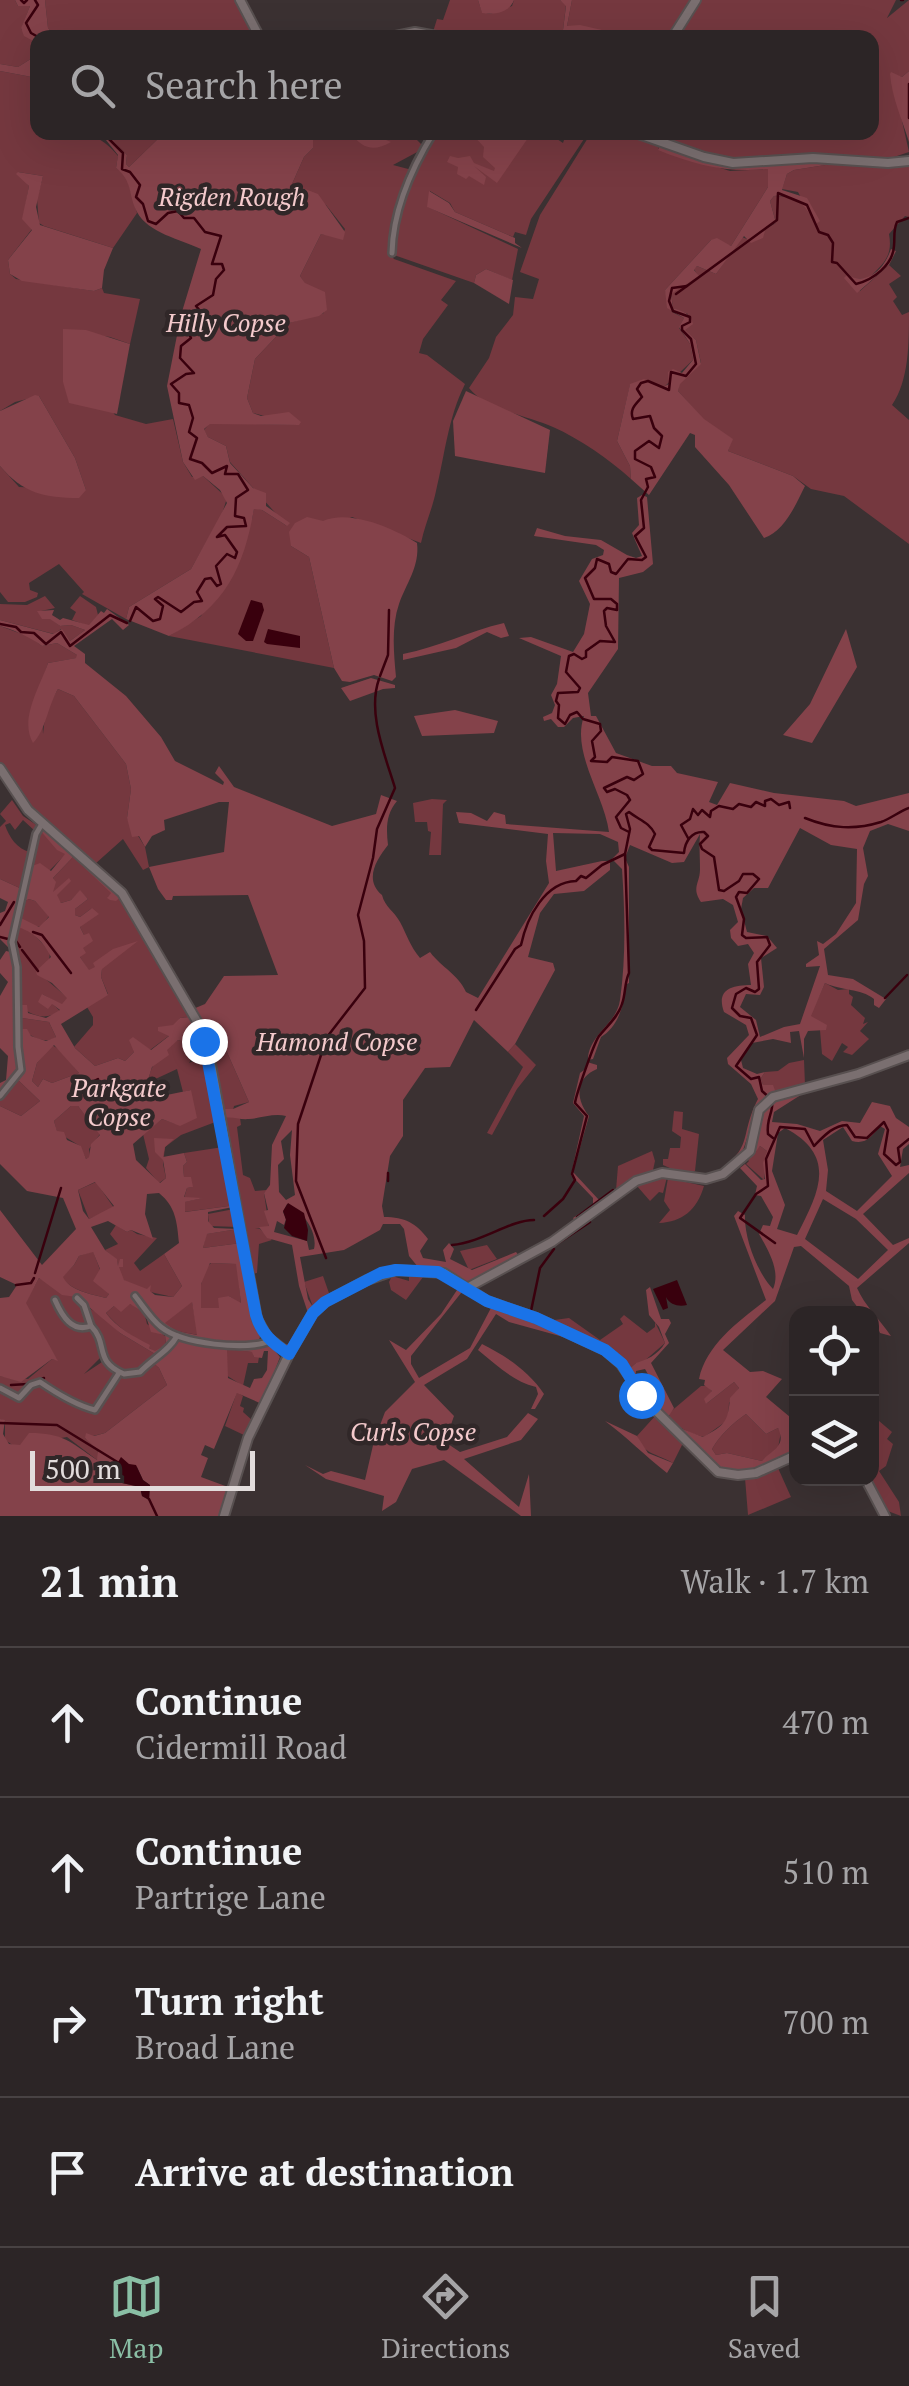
<!DOCTYPE html>
<meta charset="utf-8">
<style>
body{margin:0;font-family:"PT Serif",serif;background:#342d2e;color:#f1f3f6}
.controls{position:absolute;right:30px;bottom:30px;display:grid;overflow:hidden;border-radius:20px;box-shadow:0 10px 40px #0002}
.controls button{width:90px;height:90px;display:grid;place-items:center;padding:0;border:0;border-bottom:2px solid #484243;background:#2c2526;color:#f1f3f6;font:50px sans-serif}
.scale{position:absolute;left:30px;bottom:25px;width:225px;box-sizing:border-box;padding-left:10px;border:5px solid #e2dcdc;border-top:0;font-size:28px;line-height:35px;white-space:nowrap;color:#e2dcdc;-webkit-text-stroke:8px #302728;paint-order:stroke}
.stop{position:absolute;width:30px;height:30px;margin:-22px;border:8px solid #1a73e8;border-radius:50%;background:#fff}
.stop.end{background:#1a73e8;border-color:#fff;box-shadow:0 2px 10px #0008}
.list{margin:0;padding:0;list-style:none}
h2{display:flex;justify-content:space-between;align-items:center;height:130px;margin:0;padding:0 40px;font-size:42px}
h2 small{font-size:32px;font-weight:400;color:#a6a5a7}
.list li{display:grid;grid-template-columns:65px 1fr auto;gap:30px;align-items:center;box-sizing:border-box;height:150px;padding:0 40px;border-top:2px solid #484243}
.list b{display:block;font-size:38px;white-space:nowrap}
.list p{margin:0;font-size:32px;white-space:nowrap;color:#a6a5a7}
.list em{font-size:32px;font-style:normal;color:#a6a5a7}
.icon{flex:none;width:55px;height:55px;fill:none;stroke:currentColor;stroke-width:2;stroke-linecap:round;stroke-linejoin:round}
.map{position:relative;flex:none;width:909px;height:1516px;overflow:hidden}
.search{position:absolute;background:#2c2526;box-shadow:0 10px 40px #0002;left:30px;right:30px;top:30px;height:110px;display:flex;align-items:center;gap:25px;box-sizing:border-box;padding:0 35px;border-radius:20px;color:#a6a5a7;font-size:38px}
.sheet{height:730px;background:#2c2526}
nav{display:flex;justify-content:space-around;align-items:center;box-sizing:border-box;height:140px;border-top:2px solid #484243;background:#2c2526;font-size:28px;color:#a6a5a7}
nav a{display:grid;justify-items:center;gap:5px}
nav .on{color:#8abfa5}
.map>svg:first-child{display:block}
.green{fill:#75383f}
.forest{fill:#84424a;fill-rule:evenodd}
.water{fill:#39000d}
.lines{fill:none;stroke-linecap:round;stroke-linejoin:round}
.stream{stroke:#39000d;stroke-width:2.5}
.minor-casing{stroke:#585050;stroke-width:10}
.tertiary-casing{stroke:#585050;stroke-width:12}
.minor{stroke:#7a6f70;stroke-width:5}
.tertiary{stroke:#7a6f70;stroke-width:8}
.route{stroke:#1a73e8;stroke-width:12}
.labels{text-anchor:middle;stroke-width:9;stroke-linejoin:round;paint-order:stroke}
.park-label{font-size:25px;font-style:italic;fill:#f4cacc;stroke:#302728}
</style>
<div class="map">
<svg width="909" height="1516" viewBox="0 0 909 1516">
<rect width="100%" height="100%" fill="#3b3132"/>
<g class="green">
<polygon points="0,0 15,0 18,6 30,6 21,29 37,43 37,55 18,67 0,64"/>
<polygon points="45,0 237,0 257,37 57,37 48,28"/>
<polygon points="450,0 478,0 482,12 490,14 512,6 514,0 560,0 566,5 563,30 603,37 453,38 433,32 437,19 443,20"/>
<polygon points="572,0 693,0 667,37 633,37 567,26"/>
<path d="M699,0H896L887,18L909,0V71L902,77L897,76L898,103L909,152L888,159L746,157C715,169 672,144 643,133L872,132V38L676,37Z"/>
<path d="M0,71L37,78L38,132C72,133 95,127 118,156L116,168L126,175L137,213L113,248L44,226L39,223L37,199L43,176L18,172L29,186L23,219L32,229L8,260L10,274L16,279L94,291L102,288L104,293L140,299L130,344L110,337L64,330L65,349L115,415L146,424L173,419L183,462L192,477L203,476L227,498L222,514L191,569L129,607L126,619L82,594L84,592L59,564L29,583L30,590L38,593L37,597L25,602H8L0,592V466L19,487L86,490L75,458L39,396L15,402L0,411Z"/>
<path d="M438,132L548,133L563,143L566,134L588,133L531,219L526,235L515,232L513,237L455,212L450,203L430,191L428,207L518,249L512,280L486,269L476,275L474,283L394,255C394,214 411,161 438,132Z"/>
<polygon points="107,133 164,133 129,167 126,164 127,155"/>
<path d="M313,133H425L415,138L423,146L421,150L393,165L412,170L391,221L390,254L394,259L456,281L441,300L448,305L423,339L419,353L427,355L465,384C448,418 445,454 436,491C432,510 425,524 421,543L352,517L291,546L309,557L334,668L169,636L201,616L252,519L254,508L262,510L287,526L230,462L226,446L208,437L204,430L210,423L299,425L253,413L247,398L255,359L289,323L324,313L300,276L321,234L342,237L345,229L326,205L292,184L304,157L313,148Z"/>
<path d="M591,133C613,139 636,133 660,145L658,149L730,171L768,169V187L731,246L711,240L665,290L672,312L684,318L679,328L690,344L693,360L663,388L630,385L617,441L630,466L631,479C609,459 580,439 553,427C529,416 486,410 469,388L489,358L496,337L513,315L515,297L533,299L539,279L520,272L540,215Z"/>
<path d="M844,162L863,166L909,163V217L905,216L889,234C893,256 884,263 869,278L852,279L847,276L860,291L889,265L901,276L889,284L897,297L893,301L902,315L909,312C909,344 909,380 892,405L909,420V544L844,496L811,489L793,476L728,451L732,439L704,420L678,391L679,384L701,363L696,340L684,330L688,314L673,308L671,293L698,276L694,269L697,266L716,274L742,237L747,239L776,223L770,201L774,196L795,197L806,207L798,192L782,189L787,174L794,170Z"/>
<polygon points="45,596 55,608 41,611 60,626 71,625 85,630 70,641 61,629 54,634 0,620 0,604 27,605"/>
<polygon points="80,596 96,607 98,615 89,626 72,620 76,612 70,608"/>
<polygon points="0,626 30,637 42,646 57,643 77,655 77,658 48,663 41,685 43,734 46,709 58,689 74,696 126,764 131,789 127,818 145,847 149,867 143,870 123,839 95,864 30,808 0,762"/>
<polygon points="432,799 447,800 443,804 441,855 429,855 431,832 428,831 427,822 415,822 413,803"/>
<path d="M12,800L23,816L38,826L35,831L23,820L15,830L10,823L5,825C9,837 17,849 30,852L24,890L0,879V827L6,821L0,814Z"/>
<polygon points="39,829 66,854 49,871 32,866"/>
<polygon points="73,857 112,893 108,897 122,896 123,904 132,912 130,916 134,916 139,925 137,928 140,928 141,935 148,942 146,945 153,950 151,954 155,953 165,969 162,973 166,972 196,1022 189,1017 180,1018 170,1035 150,1050 133,1038 134,1052 125,1061 118,1058 95,1066 74,1047 93,1025 93,1017 87,1007 108,994 101,977 102,969 89,971 80,957 84,935 80,927 92,908 80,917 75,915 75,909 88,899 80,891 71,900 61,903 51,890 55,882 53,878"/>
<polygon points="29,899 35,901 49,916 41,927 29,925 19,917 23,902"/>
<path d="M16,927L30,930L50,952L49,961L36,971L68,998L62,1005L42,994L60,1011C46,1021 31,1016 19,1005C18,978 12,954 16,927Z"/>
<polygon points="825,983 838,990 849,989 849,994 853,997 851,1005 865,1018 863,1024 868,1022 860,1031 869,1039 852,1055 843,1052 848,1047 842,1043 832,1061 822,1054 820,1030 826,1030 810,1016"/>
<path d="M22,1018L49,1022L56,1037C46,1045 31,1037 22,1029Z"/>
<polygon points="219,1034 249,1102 234,1106 233,1110 221,1109 206,1038"/>
<path d="M201,1037L203,1043L192,1048L194,1056L189,1063L206,1055L218,1121L181,1135L165,1147L163,1164L166,1178L159,1183L146,1168L149,1159L143,1134L162,1119L176,1124L191,1090L183,1092L177,1069L149,1082C148,1066 165,1048 178,1040L192,1044Z"/>
<polygon points="515,1044 536,1065 517,1089 492,1135 487,1133 523,1067 508,1052"/>
<polygon points="52,1045 60,1050 79,1073 52,1083 43,1079 38,1087 32,1081 37,1063"/>
<polygon points="804,1060 805,1085 776,1093 763,1085 761,1078 765,1072 778,1071 789,1063"/>
<polygon points="18,1080 40,1101 21,1116 0,1106 0,1099"/>
<polygon points="71,1106 78,1106 100,1134 89,1149 90,1157 86,1159 80,1146 57,1132 54,1121"/>
<polygon points="674,1111 683,1112 682,1129 699,1134 695,1171 681,1173 663,1165 663,1159 668,1159 670,1148 680,1148 681,1137 672,1131"/>
<polygon points="234,1116 240,1118 241,1125 237,1127 243,1175 250,1178 255,1191 267,1190 264,1193 269,1227 255,1229 260,1229 272,1240 259,1244 257,1273 250,1274 222,1118"/>
<polygon points="760,1146 767,1151 764,1180 746,1164 749,1161 746,1158"/>
<polygon points="223,1147 233,1198 229,1206 184,1212 184,1202 202,1198 184,1198 187,1188 192,1187 184,1178 183,1166 187,1162 184,1153"/>
<polygon points="652,1151 655,1161 653,1170 616,1190 618,1166"/>
<polygon points="667,1177 663,1193 659,1192 650,1201 637,1186"/>
<path d="M668,1178L704,1186C697,1210 682,1222 659,1223L670,1210L664,1201Z"/>
<polygon points="96,1182 114,1208 89,1219 78,1190"/>
<polygon points="234,1209 238,1227 209,1226 208,1214"/>
<path d="M116,1225L127,1232L131,1230L137,1234L157,1238L134,1263L140,1271L164,1254L182,1286L173,1297C160,1294 129,1289 120,1276C117,1271 118,1265 117,1260L105,1250L118,1244L110,1234Z"/>
<polygon points="238,1229 241,1243 203,1248 206,1234"/>
<polygon points="487,1245 497,1259 469,1270 460,1251"/>
<path d="M93,1251L109,1294L106,1298C91,1294 71,1291 62,1277L74,1265L79,1256Z"/>
<path d="M211,1263L237,1264L241,1304L229,1296L219,1308H201C200,1293 199,1274 211,1263Z"/>
<polygon points="403,1273 426,1273 406,1300 391,1290 389,1282 392,1276 409,1281 409,1277"/>
<polygon points="323,1276 330,1296 287,1349 280,1344 288,1344 313,1307 304,1282"/>
<path d="M39,1278L77,1297L89,1323L72,1327L79,1330L91,1328L99,1343L100,1358L84,1374L102,1362L116,1373L94,1408L40,1381L33,1382C12,1401 23,1392 0,1386V1376L28,1379L52,1359L57,1360L25,1303Z"/>
<polygon points="192,1301 198,1335 177,1331 164,1323"/>
<path d="M130,1304C141,1306 145,1313 147,1324L165,1336L166,1345L155,1352C138,1340 119,1329 106,1313L114,1306Z"/>
<path d="M87,1307L103,1316L120,1333L155,1354L139,1371L131,1374C105,1365 108,1361 102,1337C99,1328 91,1319 87,1307Z"/>
<polygon points="624,1315 647,1333 655,1327 655,1322 665,1343 642,1363 636,1363 628,1370 625,1361 618,1357 619,1353 616,1355 547,1321 569,1318 600,1340 623,1324 620,1319"/>
<polygon points="227,1349 253,1352 254,1357 259,1357 258,1363 248,1363 243,1386 226,1375"/>
<path d="M151,1361L159,1368L167,1385L105,1433L85,1438L96,1445L99,1457L97,1460L67,1437L14,1446L5,1440V1421L0,1419V1389L15,1398C21,1394 30,1385 37,1384C43,1384 73,1410 99,1409L118,1377L141,1373Z"/>
<path d="M734,1382L739,1388L729,1403L728,1420L704,1437C691,1434 668,1424 669,1413L701,1386H707L712,1391L706,1404Z"/>
<polygon points="237,1392 243,1396 240,1406 244,1408 243,1412 253,1421 246,1436 225,1426"/>
<path d="M746,1414L766,1434L778,1428L781,1432L778,1448L762,1461L727,1453L716,1455L712,1449C721,1434 732,1424 746,1414Z"/>
<path d="M656,1415L684,1441L673,1463C656,1453 644,1455 637,1436Z"/>
<polygon points="872,1415 892,1432 887,1439 893,1444 886,1466 879,1471 899,1502 901,1516 885,1510 868,1479 872,1478"/>
<polygon points="778,1468 791,1497 748,1515 745,1478 758,1477"/>
</g>
<g class="forest">
<polygon points="15,0 45,0 48,28 57,37 38,38 37,43 24,36 21,28 30,6 18,6"/>
<path d="M478,0H514C509,13 495,15 482,13Z"/>
<polygon points="560,0 572,0 567,26 580,25 633,37 603,37 563,30 566,6"/>
<polygon points="37,55 37,78 0,71 0,64 18,67"/>
<path d="M909,71V142C902,119 892,98 890,74L891,72L902,77Z"/>
<path d="M88,133H107L127,155L126,164L129,167L164,133H214L224,138L231,133H313V148L304,157L292,184L318,194L345,232L343,240L321,234L300,276L305,283L325,292L327,310L319,316L289,323L255,359L247,398L253,413L261,416L289,412L301,422L299,425L210,424L204,429L208,437L226,446L230,463L253,488L266,493V506L290,523L287,526L262,510L254,509C244,567 225,608 169,636L126,619L129,607L191,569L227,503L220,490L203,476L195,480L183,462L167,386L181,315L201,249C180,239 148,233 137,212C128,195 133,181 116,168L118,155L106,140Z"/>
<path d="M351,133H369L391,142C374,152 362,149 351,133Z"/>
<polygon points="471,133 519,133 528,138 497,183 474,166 486,177 484,185 469,176 466,179 457,174 458,167 447,162 450,156 458,158 470,156 474,163 494,171 495,168 483,157 484,147"/>
<path d="M660,145L720,164L844,162L794,170L787,174L782,190L807,198L820,221L816,224C805,205 797,194 774,196L770,201L776,223L766,227L763,238L751,243L744,236L716,274L697,266L694,270L699,276L671,294L673,308C682,311 691,313 693,324L685,330L696,340L701,364L680,384L678,391L704,419L733,439L728,451L793,476L805,486C796,504 785,531 764,538L729,485L695,447V435L690,433L649,495L631,479L630,466L617,441L630,384L644,379L663,387L669,384L668,372L673,369L682,373L693,360L690,344L679,327L684,318L667,308L665,290L711,240L717,238L731,246L768,187V169C727,173 695,165 658,150Z"/>
<polygon points="18,172 43,176 36,207 40,225 113,248 104,270 102,288 94,291 22,281 10,274 8,260 32,230 22,219 29,186 16,174"/>
<polygon points="429,191 449,203 455,212 515,238 515,243 522,248 427,207"/>
<path d="M891,249L896,251L889,265L857,293L844,278L847,275C868,286 884,269 891,249Z"/>
<polygon points="486,269 513,280 509,304 474,283 476,275"/>
<polygon points="63,329 86,330 130,344 117,414 69,403 63,382"/>
<polygon points="466,391 550,430 545,473 455,456 453,421"/>
<path d="M35,395L39,396L75,458L86,490L79,498C44,498 23,493 0,466V411Z"/>
<path d="M642,495L647,497L653,564L643,572L619,578L618,649L588,693L591,716H596L616,753L652,766H671L677,773L718,782L709,802L717,805L730,783L774,793L844,801L856,806L909,793V831L888,824L870,831L863,848L868,876L864,884L858,920L824,949L828,975L853,979L886,999L879,1008L874,1005V999C860,988 842,991 825,983L811,1016L827,1025L826,1030L808,1031L804,1039V1058L799,1031L790,1032L791,1043L773,1039L752,1043L741,1060L743,1068L757,1074L765,1072L761,1078L763,1085H773L776,1093C731,1114 767,1187 686,1173L690,1171L713,1175C756,1146 738,1138 758,1099L751,1084L728,1064L727,1058L749,1035L746,1025L724,1012C716,990 731,985 751,985L748,964L754,953L748,944L738,946L731,938L730,930L738,922L733,905L723,899L701,902C691,887 700,884 700,869C700,855 699,848 700,834L684,862L672,863L630,845L625,858L629,867V983L625,985C625,1004 618,1027 601,1037L593,1059L588,1060C588,1035 617,1024 620,1000C626,958 625,914 622,869L612,859L619,852L618,842L600,834L553,833L556,871L602,861H610V870L584,891L554,894L540,913L528,957L553,963L555,970L515,1044L508,1052L474,1020L450,1067L425,1068L403,1100V1136L390,1156L382,1206L384,1217C405,1217 416,1223 428,1239L420,1251L423,1258L446,1262L443,1250L449,1243L454,1249L450,1259L472,1270L516,1252L519,1256L473,1282H465L450,1273L418,1267L409,1256L404,1229L400,1224H383L380,1230L344,1250L300,1257L308,1299L313,1307L308,1313L299,1286L292,1245L267,1238L259,1227L269,1226L264,1211L268,1210L264,1193L270,1185L272,1145L286,1116C274,1113 262,1118 249,1119C239,1120 233,1116 222,1118L221,1109H233L249,1102L219,1034L206,1038L193,1009L205,1004L224,976L278,975L248,895L173,896L172,900H166L158,889L149,867L224,852L229,802H219L164,820L165,830L152,836L145,847L139,836L132,837L127,818L131,789L126,764L74,696L58,689C47,708 46,730 33,743C19,719 40,687 48,663L76,658L77,655L57,643L42,646C32,638 12,629 0,626V620L53,634L62,629L70,641L85,630L71,625L60,626L50,619H42L37,611L54,610L52,615L60,620L63,618L89,625L101,611L104,613L107,609L129,625L123,630L112,619L74,646L85,654V663L126,696L161,737L175,761L223,785L224,782L215,773L219,766L234,787L332,826L376,814L381,795L397,801C386,814 386,828 388,845C376,860 364,880 382,895C385,907 394,911 400,922C407,935 410,946 420,958L430,952C442,968 458,974 466,992L478,998L549,883L546,861L548,834L459,823L456,812L471,813L487,821L494,812L505,815L506,824L609,832C604,795 571,752 584,716L573,718L564,727H558L551,719L544,721L543,717L552,713L555,705L551,695L557,684L561,656L519,638L531,637L573,652L584,634L590,604L579,581L592,559L603,555L604,550L596,545L534,536L537,528L565,536L601,540L627,555L636,558L642,556L632,533L639,525L637,498ZM800,828L831,845L857,849L856,903L836,934L823,944L817,941L819,955L806,964V967L820,966L800,1024L784,1027L760,1037L756,1020L740,1007L746,994L760,995L764,987L761,958L777,948L767,936L747,932L741,909L743,898L754,888H768ZM292,1130L290,1155L295,1195L286,1200L279,1192L278,1165L284,1159L281,1141ZM287,1204C303,1211 318,1232 314,1249L309,1250L307,1241L274,1232L277,1221L284,1225L286,1219L283,1212Z"/>
<path d="M307,517L323,521C350,509 393,528 417,543C420,566 406,584 399,604C391,627 394,654 396,677L392,681L374,675L350,682L342,681L334,668L309,557L291,546L289,532L295,523Z"/>
<path d="M504,623L509,636L501,638L487,632L456,648L403,660V654C439,647 469,631 504,623Z"/>
<polygon points="846,629 857,667 812,743 783,735 810,704"/>
<polygon points="371,678 395,685 395,688 383,689 350,701 341,688"/>
<polygon points="455,710 498,721 494,733 422,736 414,716"/>
<path d="M43,828L122,896L116,901L110,900L107,898L111,893L73,857L53,878L56,882L53,892L69,878L71,881L57,895L61,903L71,900L80,890L88,899L75,909V915L80,917L92,908L99,914L80,927L84,935L89,933L93,941L83,948L86,953L80,957L89,970L95,967L93,963L113,949L138,941L102,969L101,977L108,995L61,1024L75,1048L95,1066L118,1058L125,1061L134,1052L129,1040L133,1037L151,1050L169,1036L158,1031V1027L173,1025L180,1018L189,1017L201,1037L192,1044L178,1040L167,1050L169,1055L152,1067L148,1080L157,1097L191,1090L197,1118L180,1126L162,1119L133,1144L136,1160L160,1183L166,1178L163,1160L155,1152L154,1138L174,1139L165,1147L163,1157L184,1153L187,1162L183,1166L184,1177H191L193,1187L187,1188L184,1197L203,1198L185,1202V1212L229,1206L233,1198V1207L208,1212V1221L214,1228L238,1229L207,1234L203,1248L241,1243L261,1333L258,1344L270,1345L280,1357L262,1404L237,1393L214,1449L205,1445L201,1455L208,1458L201,1477L228,1487L222,1516H0V1419L5,1420L3,1434L9,1444L20,1445L29,1433C64,1433 70,1442 97,1460L98,1450L85,1438L86,1433L94,1436L105,1433L167,1385L159,1368L151,1361L170,1349L175,1342L155,1354L120,1333L77,1297L62,1295L39,1278L26,1303L58,1361L52,1359L21,1382L0,1376V1298L9,1297L17,1285L0,1277V1210L42,1265L76,1229L63,1198L27,1191L0,1164V1106L21,1116L40,1101L18,1080L22,1072L19,1005H27L28,1013L46,1018L60,1010L52,1004L48,1009L38,1002L42,994L62,1004L67,998L52,983L37,975L36,971L51,957C43,942 34,931 16,927L19,917L39,927L49,917L35,901L29,899L23,902L32,866L40,863L51,871L65,854L57,850L39,829ZM22,1018L49,1022L56,1037L46,1041L31,1036L27,1029H22ZM54,1045L79,1073L52,1083L43,1079L38,1087L32,1081L37,1063ZM71,1106H78L100,1135L91,1144L89,1157L86,1159L81,1146L67,1140L64,1132L57,1131L54,1121ZM95,1182L114,1206L89,1219L83,1211L78,1190ZM159,1193C176,1207 177,1222 179,1243L164,1254L182,1286L173,1297L155,1295L150,1291L151,1285L147,1289L124,1280L119,1267H123V1259H120L118,1266L117,1259L105,1250L91,1227L108,1221L127,1232L131,1230L153,1239L145,1214L147,1194ZM93,1252L100,1269L93,1281L109,1294L106,1298C91,1294 70,1291 63,1277L74,1265L79,1256ZM210,1263L236,1264L241,1303L229,1296L218,1298L219,1308H201V1284ZM192,1302L197,1335L177,1331L165,1323ZM130,1304L145,1313L151,1332L165,1335L166,1345L155,1351L149,1348L150,1345C133,1336 117,1328 106,1313L114,1306L121,1312ZM227,1349L252,1352L254,1357L262,1358L264,1351H268L267,1370L262,1378L254,1379L250,1388L228,1378ZM128,1464L137,1467L143,1480L150,1485L149,1500L142,1496L140,1487L122,1483L115,1471Z"/>
<polygon points="0,879 24,890 12,928 11,950 0,939 0,913 5,911 8,902 0,898"/>
<polygon points="6,951 11,952 16,968 20,1070 0,1094 0,1083 6,1080 8,1056 0,1048 0,996 8,982 0,973 0,960"/>
<path d="M587,1062L597,1065V1069C577,1077 574,1097 589,1116L573,1172L599,1200L608,1197L575,1221L573,1218L593,1205V1198L571,1175L584,1116L573,1103L580,1073L587,1068Z"/>
<path d="M807,1091L774,1112L772,1122L797,1124L820,1131L842,1121L860,1123L872,1102L890,1106L896,1118L909,1127V1144L903,1149L900,1167L909,1165V1173L863,1214L893,1245L909,1238V1243L857,1288C865,1306 879,1319 891,1336L880,1333L872,1314L862,1313L852,1300L849,1286L801,1246L794,1247L775,1301L723,1350L750,1372L763,1371L782,1379L766,1397L796,1422V1452C725,1482 728,1480 675,1426L703,1437C725,1425 728,1422 730,1398L739,1388L734,1382L706,1404L704,1399L712,1391L704,1385L705,1380L699,1379C706,1345 739,1321 766,1300L734,1216L738,1211L745,1215C744,1238 757,1272 773,1289C781,1271 768,1250 759,1234L763,1225L770,1226L773,1217L761,1196L755,1195L757,1186L740,1168L745,1164L761,1180L765,1179L763,1163L767,1151L760,1146L754,1154L751,1153C761,1105 760,1104 807,1091ZM880,1126L885,1129L878,1154L892,1176L857,1211L826,1191L828,1170L823,1140L843,1127L852,1141C866,1145 872,1136 880,1126ZM785,1128C838,1156 819,1192 797,1235L777,1229L785,1205L772,1171L778,1133ZM823,1199L856,1219L888,1250L858,1279L805,1239ZM746,1414L766,1434L778,1428C787,1447 771,1450 762,1461L727,1453L716,1455L712,1449C721,1434 732,1424 746,1414Z"/>
<polygon points="461,1284 465,1288 411,1356 411,1364 419,1378 470,1348 492,1306 567,1335 567,1338 509,1322 496,1314 467,1359 424,1385 454,1416 445,1442 460,1452 507,1437 528,1413 538,1419 521,1440 464,1459 519,1507 529,1474 531,1516 521,1516 444,1460 412,1469 396,1502 382,1511 384,1496 326,1479 305,1465 323,1474 331,1471 365,1480 374,1441 385,1412 415,1382 389,1340 406,1350 441,1314"/>
<path d="M650,1287L661,1319H669L671,1323L665,1334L669,1343L651,1363L674,1408L668,1417L656,1409L663,1401L645,1369L636,1371L635,1380L628,1370L636,1363C646,1360 658,1355 665,1343L659,1327L649,1315L646,1290Z"/>
<path d="M482,1344C506,1356 529,1371 544,1394L535,1409H531L538,1394L536,1387C512,1381 497,1365 478,1350Z"/>
<path d="M605,1421L637,1436L648,1453L673,1463L667,1473C645,1456 627,1437 605,1421Z"/>
</g>
<g class="water">
<polygon points="251,600 262,603 264,610 253,641 246,641 238,634"/>
<polygon points="268,629 300,636 300,648 267,644 264,642"/>
<polygon points="288,1203 304,1213 308,1230 307,1241 292,1236 284,1228 286,1220 283,1211"/>
<path d="M677,1280L687,1305C679,1307 670,1305 666,1297L668,1308L663,1310L653,1289Z"/>
<polygon points="121,1457 129,1464 136,1465 143,1480 150,1485 149,1500 142,1496 140,1487 122,1483 114,1469"/>
</g>
<g class="lines">
<g class="stream">
<polyline points="21,0 24,3 27,0"/>
<polyline points="35,0 38,5 26,23 31,33 40,38"/>
<polyline points="901,0 903,0"/>
<polyline points="909,84 909,118"/>
<polyline points="102,132 123,153 122,169 130,172 140,185 136,197 143,204 148,221 156,224 168,213 178,211 184,218 194,218 205,232 221,236 212,264 222,264 224,270 216,279 213,295 196,306 205,317 196,328 188,331 191,338 181,346 180,358 194,373 186,374 171,384 179,393 179,403 189,405 193,418 189,432 197,438 190,459 202,463 212,473 227,466 225,474 238,474 248,490 236,498 235,516 244,518 246,526 227,527 217,537 225,535 237,552 235,558 227,554 216,566 221,584 217,586 211,578 205,579 197,592 202,601 194,602 181,612 158,597 155,599 163,606 160,619 153,621 136,607 130,621"/>
<path d="M676,294L777,220L778,193L807,205L819,232L828,235L833,243L832,262L837,263L856,284C873,280 893,265 894,246C895,236 893,231 897,222L909,218"/>
<polyline points="0,624 16,627 21,632 34,633 46,644 61,632 70,646 110,615 127,623"/>
<polyline points="380,676 388,655 389,610"/>
<path d="M805,818C832,829 855,830 881,822C890,819 900,811 909,808"/>
<path d="M629,832L621,828L616,817L630,800L627,795L615,789L607,792L604,788L627,777L634,780L643,774L638,761L612,757L607,762L591,761L595,757L592,741L601,731L600,724L583,719L577,712L570,715L565,724L558,718L559,705L556,701L558,693L578,692L580,688L566,672L569,656L574,654L582,659L586,657V651L600,641L615,642L606,626L604,611L607,608L617,610V604L611,599H594L585,578L595,568L597,559L609,564L611,572L616,574L628,559L642,560L646,557L635,536L644,528L641,500L648,487L646,479L655,477L651,467L635,459V451L649,441L659,448L662,436L654,428L650,416L633,419C629,409 636,404 642,397L637,389L641,383L648,381L669,390L671,372L686,376L696,364L691,339L682,330V326L690,322V317L673,311L669,301L672,288L687,286"/>
<polyline points="688,838 681,825 690,819 693,809 698,815 702,810 710,817 711,811 719,806 733,809 739,804 751,807 756,802 765,806 765,801 771,799 779,805 789,802 790,808"/>
<polyline points="0,925 14,902"/>
<polyline points="33,932 42,935 71,973"/>
<polyline points="0,937 16,941 20,947"/>
<polyline points="22,950 38,971"/>
<polyline points="885,998 907,975"/>
<path d="M476,1010L515,949L521,945C527,917 545,882 576,881L581,876L586,878L602,865L625,854"/>
<polyline points="80,1088 98,1079"/>
<path d="M772,1101C774,1112 766,1118 768,1134L773,1138"/>
<polyline points="388,1181 388,1173"/>
<path d="M544,1216L563,1199L575,1180L572,1174L587,1116L575,1103C576,1095 594,1043 599,1036C607,1026 618,1017 622,1004C626,993 624,984 629,973L625,854L630,829L626,814L629,812C639,820 649,822 655,834L649,847L652,850L684,853C685,841 692,831 704,832L708,836L700,844L702,849L714,857L719,890L724,891L739,881L743,874H753L759,879L747,893L739,892L736,897L744,919L742,935L746,938L767,937L770,945L757,962L759,989L755,992L746,988L736,994L732,1008L740,1016L751,1018L757,1035L736,1066L751,1079L759,1077L762,1091L771,1099"/>
<polyline points="577,1217 613,1190"/>
<path d="M775,1243L740,1218L756,1194L768,1186L766,1159L780,1127L805,1129L814,1146C824,1136 832,1126 847,1125L855,1137L867,1138L884,1122L888,1130L884,1154L896,1165L900,1162L898,1148L909,1139"/>
<polyline points="557,1244 590,1222"/>
<path d="M452,1245C483,1242 510,1220 534,1220"/>
<path d="M326,1258L296,1181L298,1124L327,1037L365,988L364,941L358,915L373,858L377,829L395,788C385,755 367,713 379,679"/>
<polyline points="35,1273 61,1188"/>
<polyline points="16,1285 31,1283 34,1278"/>
<polyline points="531,1311 540,1268 554,1249"/>
<polyline points="28,1383 44,1378"/>
<polyline points="11,1385 28,1384"/>
<polyline points="0,1423 57,1425 119,1463"/>
<polyline points="149,1499 157,1516"/>
</g>
<defs>
<g id="minor">
<path d="M392,253C393,209 411,169 434,132"/>
<polyline points="0,1096 21,1070 18,1047 17,967 12,942 36,834 42,824"/>
<path d="M135,1296C143,1306 151,1319 161,1327C182,1344 246,1351 270,1341"/>
<polyline points="77,1298 84,1305 91,1326"/>
<path d="M55,1300C62,1316 72,1333 91,1326C109,1344 93,1361 124,1374L140,1372C152,1359 169,1351 177,1336"/>
<path d="M0,1388L19,1398L31,1385L40,1382C56,1393 75,1405 95,1410L119,1373"/>
</g>
<g id="tertiary">
<polyline points="240,0 260,38"/>
<polyline points="386,38 415,32 447,38"/>
<polyline points="672,38 696,0"/>
<polyline points="633,132 704,157 733,163 813,158 888,163 909,161"/>
<polyline points="0,768 28,810 122,893 198,1023 211,1064 257,1319 267,1337 289,1354"/>
<polyline points="467,1288 552,1242 636,1181 662,1173 706,1179 723,1174 750,1151 759,1110 773,1097 858,1074 909,1055"/>
<polyline points="865,1478 885,1516"/>
<polyline points="224,1516 248,1438 289,1354 313,1313 325,1302 367,1280 396,1270 444,1273 487,1301 536,1318 605,1350 621,1364 648,1403 718,1472 738,1475 756,1473 796,1455"/>
</g>
</defs>
<use href="#minor" class="minor-casing"/>
<use href="#tertiary" class="tertiary-casing"/>
<use href="#minor" class="minor"/>
<use href="#tertiary" class="tertiary"/>
</g>
<g class="lines">
<path class="route" d="M204,1041L256,1315C261,1333 273,1344 289,1354L313,1313L325,1302L381,1273L396,1270L438,1272L487,1301L536,1318L605,1350L622,1364L641,1395"/>
</g>
<g class="labels">
<g class="park-label">
<text x="232" y="206">Rigden Rough</text>
<text x="226" y="332">Hilly Copse</text>
<text x="337" y="1051">Hamond Copse</text>
<text x="119" y="1097">Parkgate<tspan x="119" dy="29">Copse</tspan></text>
<text x="413" y="1441">Curls Copse</text>
</g>
</g>
</svg>
<div class="controls">
<button><svg class="icon" aria-label="locate" viewBox="0 0 24 24"><circle cx="12" cy="12" r="6"/><path d="M12 2v4M12 18v4M2 12h4M18 12h4"/></svg></button>
<button><svg class="icon" aria-label="layers" viewBox="0 0 24 24"><path d="M12 4l9 5-9 5-9-5zM3 14l9 5 9-5"/></svg></button>
</div>
<div class="scale">500 m</div>
<div class="stop" style="left:641px;top:1395px"></div>
<div class="stop end" style="left:204px;top:1041px"></div>
<div class="search"><svg class="icon" aria-label="search" viewBox="0 0 24 24"><circle cx="10" cy="10" r="6"/><path d="M15 15l6 6"/></svg>Search here</div>
</div>
<section class="sheet">
<h2>21 min<small>Walk · 1.7 km</small></h2>
<ul class="list">
<li><svg class="icon" aria-label="ahead" viewBox="0 0 24 24"><path d="M12 20V5M6 11l6-6 6 6"/></svg><div><b>Continue</b><p>Cidermill Road</p></div><em>470 m</em></li>
<li><svg class="icon" aria-label="ahead" viewBox="0 0 24 24"><path d="M12 20V5M6 11l6-6 6 6"/></svg><div><b>Continue</b><p>Partrige Lane</p></div><em>510 m</em></li>
<li><svg class="icon" aria-label="right" viewBox="0 0 24 24"><path d="M7 20v-9h11M14 6l5 5-5 5"/></svg><div><b>Turn right</b><p>Broad Lane</p></div><em>700 m</em></li>
<li><svg class="icon" aria-label="arrive" viewBox="0 0 24 24"><path d="M6 21V4h12l-3 4 3 4H6"/></svg><div><b>Arrive at destination</b></div></li>
</ul>
</section>
<nav>
<a class="on"><svg class="icon" aria-label="map" viewBox="0 0 24 24"><path d="M3 6l6-2 6 2 6-2v14l-6 2-6-2-6 2zM9 4v14M15 6v14"/></svg>Map</a>
<a><svg class="icon" aria-label="directions" viewBox="0 0 24 24"><path d="M12 3l9 9-9 9-9-9zM9 14v-3h6M13 9l2 2-2 2"/></svg>Directions</a>
<a><svg class="icon" aria-label="saved" viewBox="0 0 24 24"><path d="M7 4h10v16l-5-4-5 4z"/></svg>Saved</a>
</nav>
